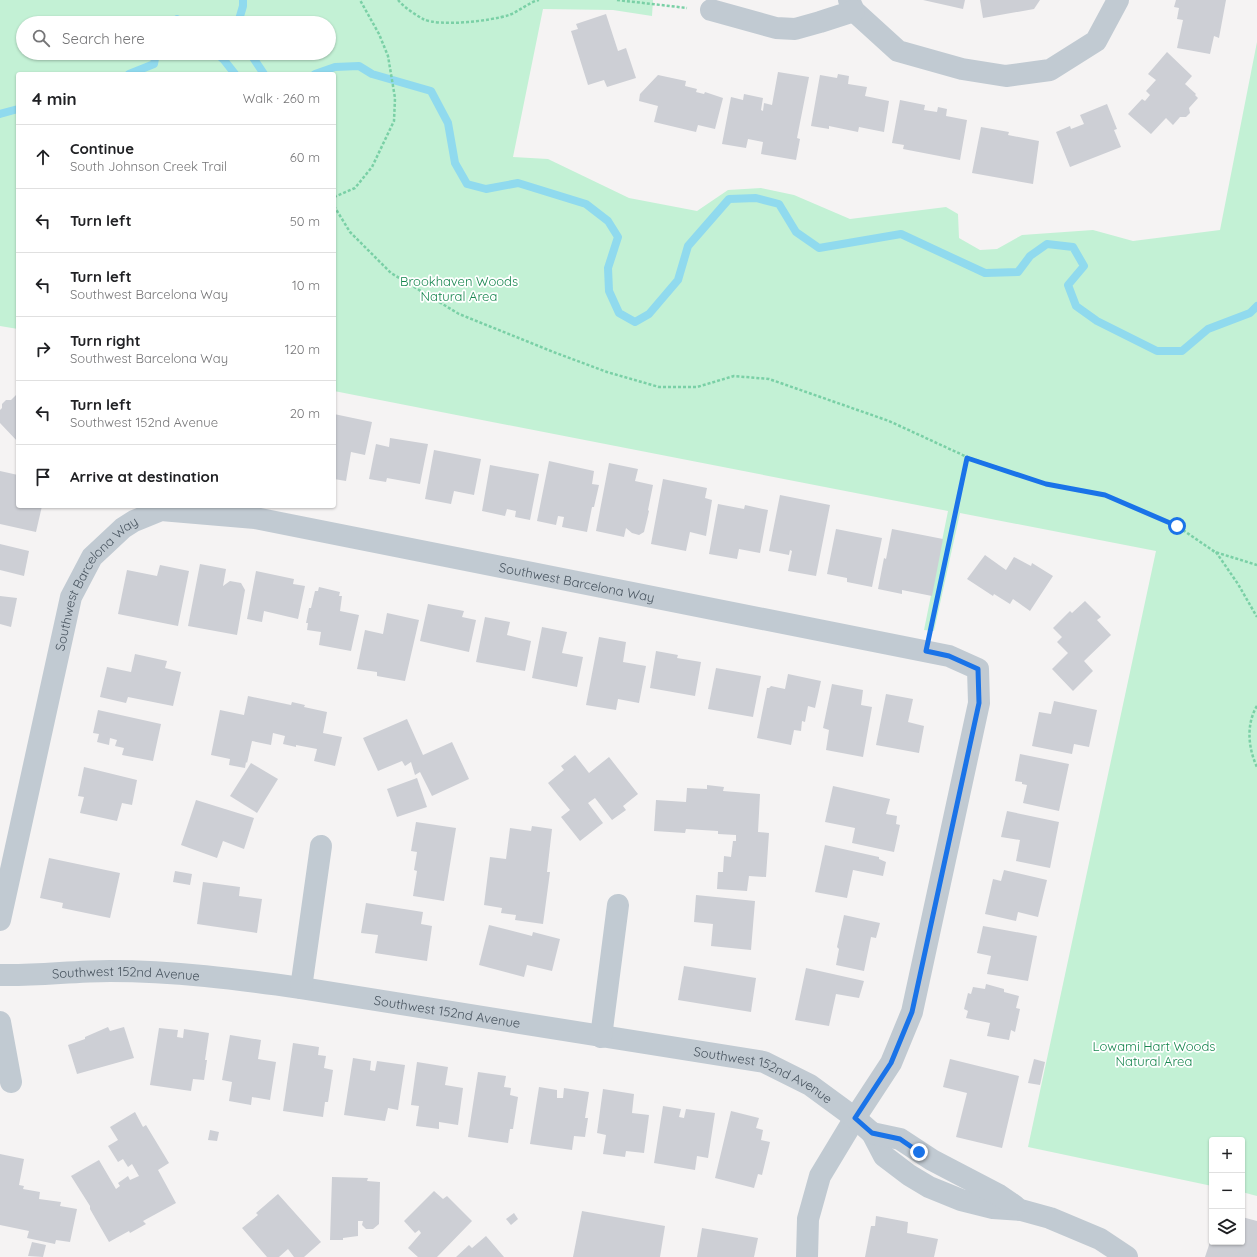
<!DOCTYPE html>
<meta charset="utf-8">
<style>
body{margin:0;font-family:Quicksand,sans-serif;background:#f2f2f2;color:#202124}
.controls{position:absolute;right:12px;bottom:12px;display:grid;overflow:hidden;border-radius:4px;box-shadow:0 1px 3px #0004}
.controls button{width:36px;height:36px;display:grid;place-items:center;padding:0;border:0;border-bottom:1px solid #e0e0e0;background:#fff;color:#202124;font:20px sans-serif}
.stop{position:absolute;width:12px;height:12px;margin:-9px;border:3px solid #1a73e8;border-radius:50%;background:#fff}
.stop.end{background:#1a73e8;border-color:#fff;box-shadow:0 1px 4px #0008}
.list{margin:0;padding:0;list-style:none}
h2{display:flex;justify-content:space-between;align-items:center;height:52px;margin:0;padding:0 16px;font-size:17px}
h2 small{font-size:13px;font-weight:400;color:#757577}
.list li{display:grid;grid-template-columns:26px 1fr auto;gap:12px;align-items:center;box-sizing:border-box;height:64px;padding:0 16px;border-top:1px solid #e0e0e0}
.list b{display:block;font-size:15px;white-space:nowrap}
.list p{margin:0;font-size:13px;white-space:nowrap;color:#757577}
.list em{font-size:13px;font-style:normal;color:#757577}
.icon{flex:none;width:22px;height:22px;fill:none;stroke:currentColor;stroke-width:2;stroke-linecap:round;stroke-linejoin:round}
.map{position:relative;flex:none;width:1257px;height:1257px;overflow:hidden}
.search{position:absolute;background:#fff;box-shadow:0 1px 3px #0004;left:16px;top:16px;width:320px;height:44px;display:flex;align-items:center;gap:10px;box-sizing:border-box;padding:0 14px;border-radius:22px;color:#757577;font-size:15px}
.panel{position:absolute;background:#fff;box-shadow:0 1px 3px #0004;left:16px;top:72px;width:320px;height:436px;border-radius:4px}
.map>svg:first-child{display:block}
.green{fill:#c3f1d5;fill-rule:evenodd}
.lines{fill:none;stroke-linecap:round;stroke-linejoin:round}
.stream{stroke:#90daee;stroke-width:8}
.building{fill:#cdcfd5}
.path{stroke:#7ad0a6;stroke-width:2.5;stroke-dasharray:3 2;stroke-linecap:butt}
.minor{stroke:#c1cad2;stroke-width:22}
.route{stroke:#1a73e8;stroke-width:5}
.labels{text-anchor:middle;stroke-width:3.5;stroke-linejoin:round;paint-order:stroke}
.park-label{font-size:13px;fill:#17864f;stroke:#fff}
.street-label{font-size:13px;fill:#4a5661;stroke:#fff}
</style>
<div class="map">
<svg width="1257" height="1257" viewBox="0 0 1257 1257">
<rect width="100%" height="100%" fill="#f5f3f3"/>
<path class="green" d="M0,0H653L652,16L613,10L543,9L513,157L548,159L629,198L697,211L728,190L761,188L794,195L850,219L946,207L958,214L959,238L980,250L997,249L1022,235L1093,230L1133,241L1220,230L1257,42V1196L1242,1192V1140H1212V1186L1028,1147L1156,551L960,513L934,631L924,630L948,511L334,391V74H18V329L0,326ZM23,23H329V53H23Z"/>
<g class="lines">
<g class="stream">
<polyline points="172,23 177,19 182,23"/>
<polyline points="238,23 243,6 243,0"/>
<polyline points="216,53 224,60 235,74"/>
<polyline points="250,53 264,74"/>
<polyline points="129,74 154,64 156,53"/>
<polyline points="315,74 335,67 359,66 372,74 431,91 448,123 455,163 467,184 486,189 518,183 586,204 608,221 618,237 608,268 609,291 619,313 635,322 649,314 678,280 688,246 729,199 756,198 779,204 796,232 819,248 901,234 985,273 1018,272 1030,256 1047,244 1073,247 1084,266 1068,285 1076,306 1097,321 1157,351 1182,351 1208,329 1250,313 1257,306"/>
<polyline points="0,114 18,109"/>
</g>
</g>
<g class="building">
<polygon points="923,0 965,0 963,9"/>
<polygon points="980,0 1040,0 1034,9 983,18"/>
<polygon points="1176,0 1226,0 1219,38 1214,36 1210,54 1177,48 1183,20 1177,19 1179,8 1174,7"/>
<polygon points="606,14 618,51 626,48 636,78 607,87 604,80 588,85 571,31 578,29 576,24"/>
<polygon points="1167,52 1192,76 1185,84 1196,94 1195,95 1198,98 1189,108 1190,113 1186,117 1180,117 1173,125 1166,118 1151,134 1128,114 1142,99 1145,101 1150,95 1146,91 1156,80 1148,74"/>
<polygon points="778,72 809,77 797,138 800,139 796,160 761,154 763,142 748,139 746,148 722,144 731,97 743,100 744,94 763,98 761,110 763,111 764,103 772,105"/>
<polygon points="838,74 849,76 848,84 867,87 865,96 889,101 884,132 859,127 858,132 829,126 829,129 811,126 820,75 837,78"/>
<polygon points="658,75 686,81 685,86 697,89 696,92 704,94 705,92 723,98 715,129 698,125 696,132 654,122 658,106 639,101 640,94"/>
<polygon points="900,100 925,105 924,110 937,112 938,107 947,109 946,116 967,120 960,160 903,149 904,145 892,143"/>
<polygon points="1107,104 1117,129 1114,130 1121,147 1070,167 1056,132 1070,126 1071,129 1084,124 1080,115"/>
<polygon points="981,127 1009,132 1008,135 1039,141 1033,184 972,173"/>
<polygon points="18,393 18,442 0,423 0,410 2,408 2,404 6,400 11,400"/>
<polygon points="334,414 372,422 365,455 351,452 346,481 334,479"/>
<polygon points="390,438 428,444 420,484 387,478 386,482 369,479 376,444 389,447"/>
<polygon points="434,450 481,459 474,495 454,491 451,504 425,499"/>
<polygon points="549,461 594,471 592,484 599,485 594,507 592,507 587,532 562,527 564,517 558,516 556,525 537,521"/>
<polygon points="609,463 638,469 635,481 653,485 648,510 649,511 644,532 639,535 632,533 626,528 624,537 596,531"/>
<polygon points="490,465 539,474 530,520 515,517 516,511 507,509 505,516 482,511"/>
<polygon points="0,471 18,475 18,506 42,506 36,532 0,524"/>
<polygon points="663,479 707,488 705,498 712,500 706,536 690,532 686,551 651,544"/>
<polygon points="780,495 830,505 816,576 788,571 792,551 790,550 789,555 769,551"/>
<polygon points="718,504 744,509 745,505 768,510 760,553 739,549 737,559 709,554"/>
<polygon points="836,529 882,538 872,587 847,582 847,578 827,574"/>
<polygon points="892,529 943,539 932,596 902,590 902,594 878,589 884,558 886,559"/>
<polygon points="0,544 29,551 24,576 0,570"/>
<polygon points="985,555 1006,570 1014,557 1031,566 1032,563 1053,576 1030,611 1013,599 1010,604 994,594 993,596 967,579"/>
<polygon points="200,564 226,569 223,586 230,581 241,583 245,590 237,635 188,626"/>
<polygon points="160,565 189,571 178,626 118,614 127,570 157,576"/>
<polygon points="256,571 294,579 293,584 305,586 298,619 264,611 262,622 247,619"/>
<polygon points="319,587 340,592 339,596 342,596 340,611 359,615 351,651 319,645 321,632 307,630 308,623 306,623 309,608 311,608 315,591 318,591"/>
<polygon points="0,596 17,598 11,627 0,624"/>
<polygon points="1085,601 1101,617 1097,620 1111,635 1084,661 1093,671 1073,691 1052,669 1068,653 1057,642 1062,637 1053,628 1070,611 1072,613"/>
<polygon points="428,604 464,611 462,617 476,620 469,652 420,641"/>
<polygon points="387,613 419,620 405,681 377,676 377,672 357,669 365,630 383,634"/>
<polygon points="485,617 510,622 507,635 531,641 525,671 476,662"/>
<polygon points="542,627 567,632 562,653 583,657 577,687 532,678"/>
<polygon points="599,637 626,642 623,662 646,666 639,703 618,699 616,710 586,705"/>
<polygon points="656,651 678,655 677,658 701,662 695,696 650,688"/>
<polygon points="135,654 167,661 165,668 181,672 173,706 128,697 126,703 100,697 107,667 131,672"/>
<polygon points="716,668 761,676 753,717 708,709"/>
<polygon points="788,674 821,681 815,708 808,706 805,722 802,721 801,731 794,730 791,745 757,738 767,688 769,688 771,686 785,689"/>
<polygon points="832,684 863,690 861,705 872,707 863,757 826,750 829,730 823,728"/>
<polygon points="886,694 913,699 908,722 924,726 919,753 876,745"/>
<polygon points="248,696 291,705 292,702 305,705 304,707 327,712 323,733 342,737 335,766 314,761 317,749 296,745 296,747 283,744 285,736 273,733 271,745 252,741 247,763 246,762 245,768 229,765 230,759 211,755 220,710 244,715"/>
<polygon points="1054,701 1097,710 1089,747 1074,744 1072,754 1032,746 1039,712 1051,714"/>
<polygon points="98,710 161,724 153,761 122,755 124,748 115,746 117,740 110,738 109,745 97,742 99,734 93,733"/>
<polygon points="407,719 423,755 452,742 469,779 432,796 420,772 415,775 411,762 405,766 402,761 378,771 363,738"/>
<polygon points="1020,754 1069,764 1059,811 1023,803 1027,785 1022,784 1022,782 1015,781"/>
<polygon points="575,755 589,773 609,757 638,794 623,806 626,810 612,820 595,798 588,803 603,823 580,841 561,817 570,810 548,783 564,770 561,766"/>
<polygon points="251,763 278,779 257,813 230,796"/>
<polygon points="84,767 137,780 132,805 122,803 117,821 80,813 84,797 78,796"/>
<polygon points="417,778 427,807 397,817 387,789"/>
<polygon points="707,785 724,787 723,791 760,794 758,832 769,833 766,877 749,876 747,891 717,889 718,872 723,872 724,856 731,857 733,841 736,841 736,835 718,834 718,831 686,829 685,833 654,831 656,800 686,802 687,788 707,789"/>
<polygon points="833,786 890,799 886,814 897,816 896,824 900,825 894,852 852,843 855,828 825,822"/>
<polygon points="196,800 254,818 244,849 223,841 217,858 181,845"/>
<polygon points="1007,811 1059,822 1050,868 1016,861 1020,840 1001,837"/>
<polygon points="416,822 456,828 444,901 413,896 417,871 414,870 417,852 411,851"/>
<polygon points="532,826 552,829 547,872 550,872 543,924 515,920 516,915 501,913 502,908 484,905 490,857 506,859 510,828 531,831"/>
<polygon points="825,845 879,857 879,859 886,862 883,876 853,870 847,898 815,892"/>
<polygon points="49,858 120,873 110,918 62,908 63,903 40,898"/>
<polygon points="1004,870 1047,880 1038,917 1018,912 1016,921 985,914 993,879 1001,881"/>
<polygon points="175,871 192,874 190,885 173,882"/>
<polygon points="203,882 240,887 239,896 262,899 257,933 197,924"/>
<polygon points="696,895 755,901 751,950 711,946 713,924 694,922"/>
<polygon points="366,903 423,912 421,924 432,926 427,961 375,953 378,935 361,933"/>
<polygon points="844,915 880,923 876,938 871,937 864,971 836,965 839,949 837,947"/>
<polygon points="489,925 532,936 533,932 560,939 552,971 527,965 524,977 479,965"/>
<polygon points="983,926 1037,936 1028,981 987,974 991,956 977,953"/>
<polygon points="684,966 756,978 751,1012 678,1000"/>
<polygon points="806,968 864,981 859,998 836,994 829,1026 795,1020"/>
<polygon points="986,984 1004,989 1004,992 1019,996 1016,1008 1020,1009 1015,1032 1011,1030 1009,1040 987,1036 990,1023 966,1018 968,1011 964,1009 968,993 971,994 973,987 985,989"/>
<polygon points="108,1027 110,1031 124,1027 134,1058 77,1074 68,1045 85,1039 85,1037"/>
<polygon points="159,1028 178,1030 177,1037 183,1038 184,1029 209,1033 205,1060 207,1060 204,1080 193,1079 191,1091 150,1085"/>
<polygon points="230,1035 261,1040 258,1059 276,1062 270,1100 252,1097 251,1105 229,1101 232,1082 222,1080"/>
<polygon points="293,1043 319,1047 318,1055 326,1056 324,1068 333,1070 328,1102 325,1102 323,1117 283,1111"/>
<polygon points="353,1058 371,1061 370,1070 375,1071 377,1061 405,1065 398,1110 388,1108 385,1121 344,1115"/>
<polygon points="950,1059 1019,1076 1002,1148 956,1137 967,1093 943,1087"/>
<polygon points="1034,1059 1045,1062 1040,1085 1028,1083"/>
<polygon points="417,1062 448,1067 445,1085 463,1088 458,1125 439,1122 439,1129 416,1126 419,1106 411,1105"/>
<polygon points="478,1072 506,1076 504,1087 511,1088 510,1095 518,1097 513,1129 510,1129 508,1143 468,1137"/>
<polygon points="539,1087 557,1090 557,1098 563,1098 564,1088 589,1092 585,1118 588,1118 585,1137 574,1136 572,1150 530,1144"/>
<polygon points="603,1089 634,1094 632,1113 649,1115 644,1153 626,1151 625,1157 603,1154 606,1135 597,1133"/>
<polygon points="663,1106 681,1109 679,1117 684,1118 686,1109 715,1113 708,1158 697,1156 695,1170 654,1163"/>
<polygon points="731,1111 759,1118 756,1128 763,1130 761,1140 770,1142 762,1175 758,1174 754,1188 715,1178"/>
<polygon points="135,1112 143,1127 146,1125 169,1163 158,1170 176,1203 143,1221 146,1224 130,1233 129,1231 109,1242 90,1209 90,1206 71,1176 99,1160 116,1189 120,1186 118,1183 128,1176 130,1180 139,1176 132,1164 128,1167 123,1159 118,1162 108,1146 118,1140 110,1127"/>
<polygon points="210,1130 219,1132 217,1141 208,1140"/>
<polygon points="0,1154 24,1159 19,1185 24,1186 23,1189 40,1192 39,1199 61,1202 60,1206 77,1209 70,1242 56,1240 55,1244 27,1238 29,1231 0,1225"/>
<polygon points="332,1177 368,1178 367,1181 380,1182 379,1224 373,1229 366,1229 362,1225 363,1221 358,1221 358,1236 343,1238 343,1240 330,1240"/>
<polygon points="434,1191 443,1199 447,1196 472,1221 437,1257 418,1257 408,1248 421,1233 419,1230 415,1233 404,1221"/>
<polygon points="278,1194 321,1242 304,1257 294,1257 288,1249 279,1257 267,1257 242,1228 258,1215 256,1213"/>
<polygon points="582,1211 665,1226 660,1257 573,1257"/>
<polygon points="514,1213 518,1219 511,1225 506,1219"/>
<polygon points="876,1216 908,1222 907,1233 938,1239 934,1257 865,1257 871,1226 875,1226"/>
<polygon points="1242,1217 1257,1221 1257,1257 1205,1257 1212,1236 1212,1242 1242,1242"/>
<polygon points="702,1228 758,1238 754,1257 697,1257"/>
<polygon points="486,1236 504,1257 456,1257 469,1245 472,1248"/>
<polygon points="32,1242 46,1245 43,1257 28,1256"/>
</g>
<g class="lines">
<g class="path">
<path d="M398,0C404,7 414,14 423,19C440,27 490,21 509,15C520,11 529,2 539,0"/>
<polyline points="617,0 687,8"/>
<polyline points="334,197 355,188 372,167 394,121 395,98 388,56 379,34 360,0"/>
<polyline points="334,206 350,232 391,273 459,314 556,353 607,372 659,387 697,387 734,376 769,379 889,421 967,457 1046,484 1105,495 1177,526 1215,552 1257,565"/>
<polyline points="1216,552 1238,584 1257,617"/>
<polyline points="931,629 967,457"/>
<path d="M1257,706C1246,724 1248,748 1257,767"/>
</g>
<g class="minor">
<polyline points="849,0 854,11 898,51 962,69 1006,76 1050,70 1096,41 1118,0"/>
<polyline points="711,10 776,28 795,29 820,22 854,11"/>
<path id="s1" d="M0,920L71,597L92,557L123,528L134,521L161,510L255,518L949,656L978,669L979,703L912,1012L891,1063L855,1118L820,1176L808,1219L807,1257"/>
<path id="s2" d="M0,975C37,976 73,971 110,971C174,971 237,979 301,988L764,1062L810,1085L855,1118L872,1133L884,1156L909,1175L929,1187L961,1200L993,1208L1021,1210L1050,1218L1100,1239L1127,1257"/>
<polyline points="301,988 321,846"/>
<polyline points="0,1022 11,1082"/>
<polyline points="601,1037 618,905"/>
<polyline points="872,1133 900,1139 932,1160 999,1195 1015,1206"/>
</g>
</g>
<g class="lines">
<polyline class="route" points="919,1152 900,1139 872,1133 855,1118 891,1063 912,1012 979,703 978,669 949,656 926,651 967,458 1046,484 1105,495 1177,526"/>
</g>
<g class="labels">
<g class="park-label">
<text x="459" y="286">Brookhaven Woods<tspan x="459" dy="15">Natural Area</tspan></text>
<text x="1154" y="1051">Lowami Hart Woods<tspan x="1154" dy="15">Natural Area</tspan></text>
</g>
<g class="street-label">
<text dy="5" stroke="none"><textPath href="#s1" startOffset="883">Southwest Barcelona Way</textPath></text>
<text dy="5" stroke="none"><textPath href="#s1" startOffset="355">Southwest Barcelona Way</textPath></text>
<text dy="5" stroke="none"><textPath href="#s2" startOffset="126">Southwest 152nd Avenue</textPath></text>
<text dy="5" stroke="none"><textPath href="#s2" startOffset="450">Southwest 152nd Avenue</textPath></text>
<text dy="5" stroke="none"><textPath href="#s2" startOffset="774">Southwest 152nd Avenue</textPath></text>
</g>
</g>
</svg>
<div class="controls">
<button>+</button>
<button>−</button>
<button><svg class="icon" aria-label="layers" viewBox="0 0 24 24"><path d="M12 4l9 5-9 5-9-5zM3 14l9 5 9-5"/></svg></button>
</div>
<div class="stop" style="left:1177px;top:526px"></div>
<div class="stop end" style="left:919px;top:1152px"></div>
<div class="search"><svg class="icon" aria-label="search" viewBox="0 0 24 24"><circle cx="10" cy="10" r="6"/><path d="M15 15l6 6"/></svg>Search here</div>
<section class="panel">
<h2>4 min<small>Walk · 260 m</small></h2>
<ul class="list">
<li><svg class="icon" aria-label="ahead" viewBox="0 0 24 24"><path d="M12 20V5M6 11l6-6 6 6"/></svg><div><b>Continue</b><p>South Johnson Creek Trail</p></div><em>60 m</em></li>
<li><svg class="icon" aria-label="left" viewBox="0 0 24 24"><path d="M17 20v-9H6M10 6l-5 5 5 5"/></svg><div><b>Turn left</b></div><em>50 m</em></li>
<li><svg class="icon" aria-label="left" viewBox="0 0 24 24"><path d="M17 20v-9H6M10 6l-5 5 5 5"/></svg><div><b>Turn left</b><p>Southwest Barcelona Way</p></div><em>10 m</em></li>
<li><svg class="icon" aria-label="right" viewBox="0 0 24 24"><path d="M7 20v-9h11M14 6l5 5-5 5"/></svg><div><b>Turn right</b><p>Southwest Barcelona Way</p></div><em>120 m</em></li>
<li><svg class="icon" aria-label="left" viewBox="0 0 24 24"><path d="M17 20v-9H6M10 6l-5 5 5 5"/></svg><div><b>Turn left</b><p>Southwest 152nd Avenue</p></div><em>20 m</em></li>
<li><svg class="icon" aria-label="arrive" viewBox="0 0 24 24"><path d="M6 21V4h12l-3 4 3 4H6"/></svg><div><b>Arrive at destination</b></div></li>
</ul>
</section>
</div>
